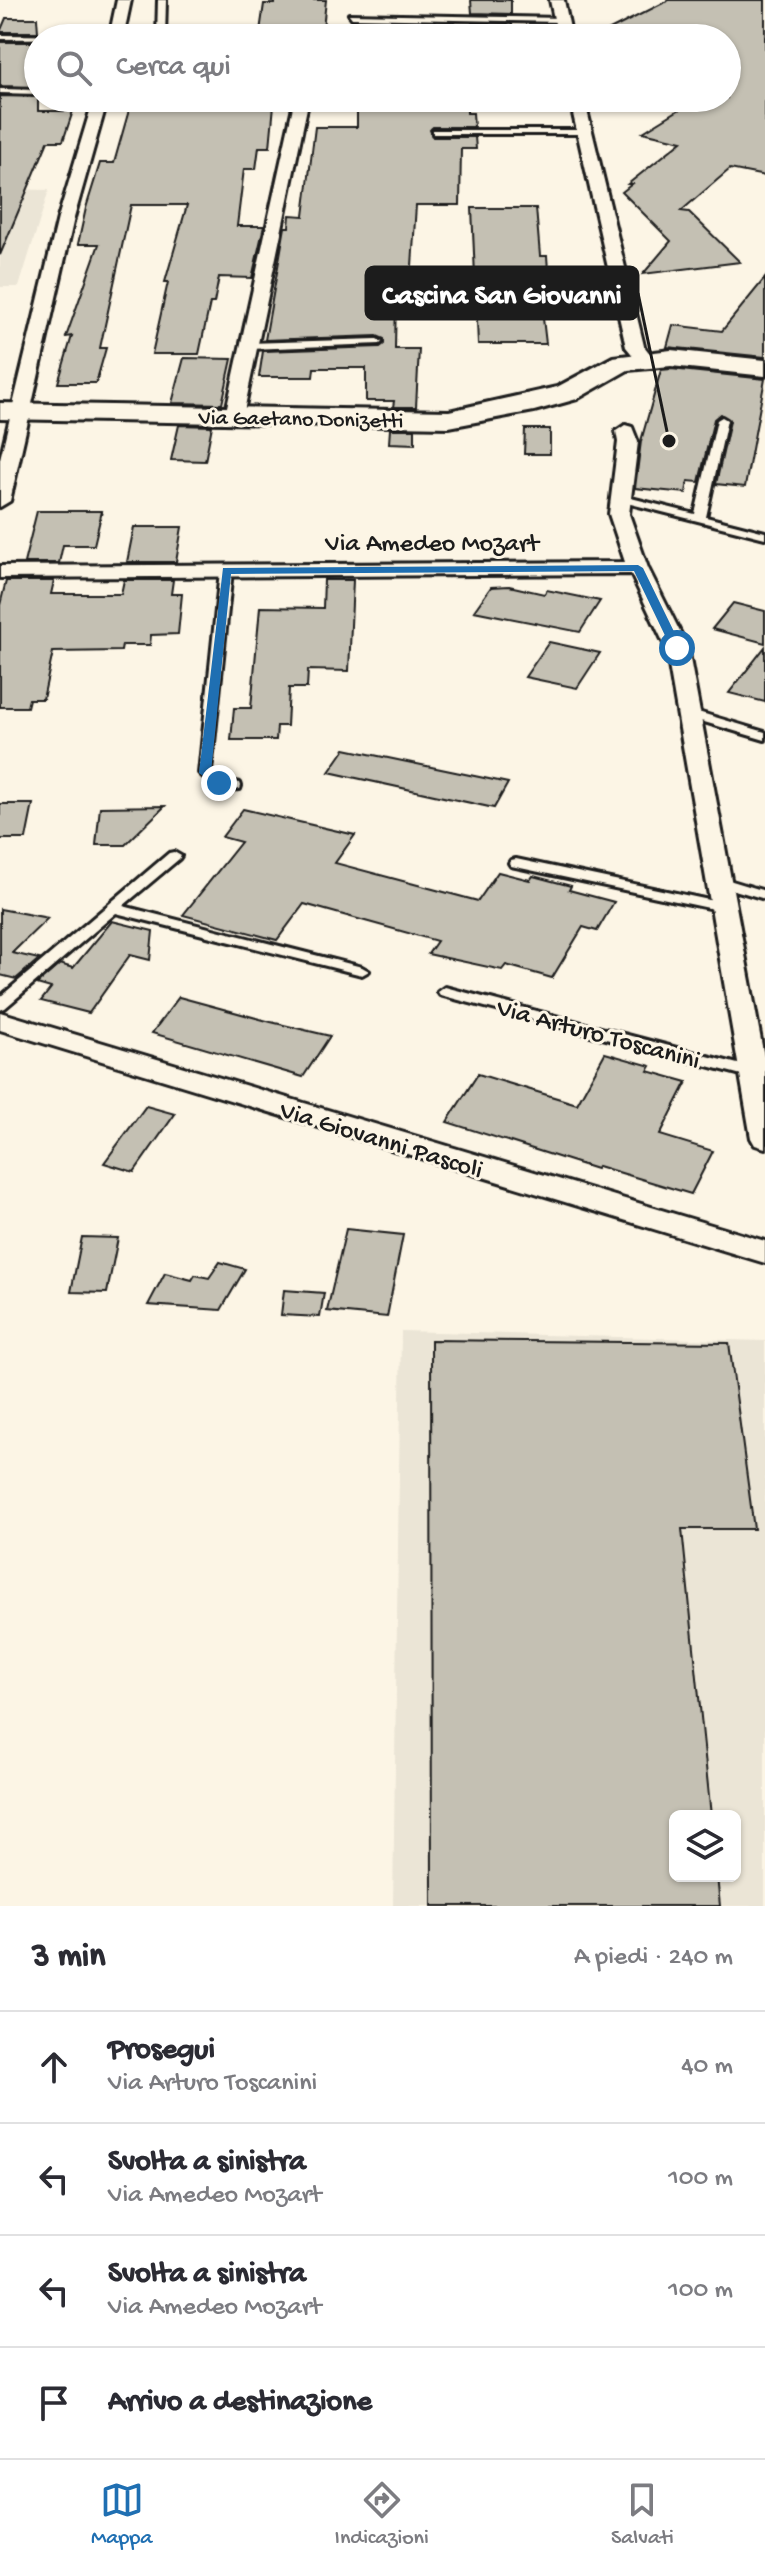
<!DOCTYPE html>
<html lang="it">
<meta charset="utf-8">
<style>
body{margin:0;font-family:"Gochi Hand",sans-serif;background:#f7f7f7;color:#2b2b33}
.controls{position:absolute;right:24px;bottom:24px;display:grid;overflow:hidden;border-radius:12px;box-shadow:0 2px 6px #0004}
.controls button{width:72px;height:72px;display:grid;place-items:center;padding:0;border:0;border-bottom:2px solid #e1e1e2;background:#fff;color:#2b2b33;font:40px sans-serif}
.stop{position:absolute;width:24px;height:24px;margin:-18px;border:6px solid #1f6fb2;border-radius:50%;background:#fff}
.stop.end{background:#1f6fb2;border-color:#fff;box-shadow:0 2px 8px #0008}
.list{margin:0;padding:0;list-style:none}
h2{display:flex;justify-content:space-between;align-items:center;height:104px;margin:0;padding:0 32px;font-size:34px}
h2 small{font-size:26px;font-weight:400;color:#7c7c81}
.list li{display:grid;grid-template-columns:52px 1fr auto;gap:24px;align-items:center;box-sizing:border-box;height:112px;padding:0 32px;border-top:2px solid #e1e1e2}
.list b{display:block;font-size:30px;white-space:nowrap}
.list p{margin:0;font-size:26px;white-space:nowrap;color:#7c7c81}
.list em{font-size:26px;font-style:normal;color:#7c7c81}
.icon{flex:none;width:44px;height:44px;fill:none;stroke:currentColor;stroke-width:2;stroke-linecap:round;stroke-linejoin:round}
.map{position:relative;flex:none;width:765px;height:1906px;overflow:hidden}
.search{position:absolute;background:#fff;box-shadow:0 2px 6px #0004;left:24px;right:24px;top:24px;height:88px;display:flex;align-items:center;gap:20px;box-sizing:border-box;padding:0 28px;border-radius:44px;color:#7c7c81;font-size:30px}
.sheet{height:552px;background:#fff}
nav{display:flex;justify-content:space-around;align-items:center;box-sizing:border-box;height:112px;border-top:2px solid #e1e1e2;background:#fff;font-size:22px;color:#7c7c81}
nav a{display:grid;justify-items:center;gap:4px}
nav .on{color:#1f6fb2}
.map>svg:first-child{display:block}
.built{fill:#ebe5d6;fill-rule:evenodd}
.building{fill:#c4c0b3;stroke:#1c1c1c;stroke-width:2}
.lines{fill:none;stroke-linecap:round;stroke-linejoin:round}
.lane-casing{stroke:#1c1c1c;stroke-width:6}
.street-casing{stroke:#1c1c1c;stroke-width:6}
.secondary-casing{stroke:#1c1c1c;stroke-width:6}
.lane{fill:#fcf5e5;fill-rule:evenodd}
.street{fill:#fcf5e5;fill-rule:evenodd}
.secondary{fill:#fcf5e5;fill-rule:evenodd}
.route{fill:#1f6fb2}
.labels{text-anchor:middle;stroke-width:6;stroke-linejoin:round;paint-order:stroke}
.far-street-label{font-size:22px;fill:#1c1c1c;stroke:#fcf5e5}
.street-label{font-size:26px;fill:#1c1c1c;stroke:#fcf5e5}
.leader{fill:none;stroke:#1c1c1c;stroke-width:3}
.callout-dot{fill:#1c1c1c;stroke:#fcf5e5;stroke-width:3}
.callout{fill:#1c1c1c;stroke:#1c1c1c;stroke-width:3}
.callout-label{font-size:28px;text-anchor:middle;font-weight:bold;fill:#fff}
</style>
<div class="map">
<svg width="765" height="1906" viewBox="0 0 765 1906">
<rect width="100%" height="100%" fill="#fcf5e5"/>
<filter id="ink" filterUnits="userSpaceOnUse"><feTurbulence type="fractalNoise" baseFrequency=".0125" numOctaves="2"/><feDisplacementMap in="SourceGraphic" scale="16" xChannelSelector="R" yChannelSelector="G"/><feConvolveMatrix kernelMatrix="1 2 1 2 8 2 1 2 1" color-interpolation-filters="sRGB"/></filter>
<g filter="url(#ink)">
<g class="built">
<polygon points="0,189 49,190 19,287 0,287"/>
<path d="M401,1331L765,1341V1906H393ZM675,1816H735V1876H675Z"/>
</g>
<g class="building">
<polygon points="275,0 326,0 322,38 259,38 264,4 275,4"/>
<polygon points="471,0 511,0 511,14 472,13"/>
<polygon points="669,0 765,0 765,176 730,169 681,211 689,212 740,262 643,274 671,241 622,192 632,184 628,184 682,141 643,132 698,98 727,98 727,38 594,38"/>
<polygon points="6,18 37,18 38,32 0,32"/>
<polygon points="472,23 512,24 513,38 472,38"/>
<polygon points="0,42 38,42 38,87 0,86"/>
<polygon points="0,96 38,97 38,111 73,111 63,141 48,141 0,255"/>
<polygon points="131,103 274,105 270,147 259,147 256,169 244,169 237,226 264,226 252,278 219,277 214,303 210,303 199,354 152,354 168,282 165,282 187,205 131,205 100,348 106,348 96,383 58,383 72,336 66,337 99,244 78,244 86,208 100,163 114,163"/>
<polygon points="357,107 467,109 467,113 473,113 474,127 433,127 430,130 433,137 475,137 476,149 461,149 460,205 416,205 410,296 396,296 395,349 419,349 416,407 393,407 394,401 366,401 366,368 314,368 313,377 259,377 263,351 380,347 384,344 384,339 377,336 265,340 285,227 289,227 290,215 304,216 315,127 357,127"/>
<polygon points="472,208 536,208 540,256 547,256 549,284 539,284 546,344 478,344"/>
<polygon points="765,278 765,357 667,347 673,325 722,331"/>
<polygon points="184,358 232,359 222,404 172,403"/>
<polygon points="671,369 765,379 745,487 716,484 730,421 720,414 714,419 699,482 688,481 686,493 635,488 641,441 661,370"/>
<polygon points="179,425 212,426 205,461 171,460"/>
<polygon points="390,429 415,429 415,444 389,443"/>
<polygon points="525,429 550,429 550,454 524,454"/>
<polygon points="37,511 102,511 94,545 63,545 59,563 24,563"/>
<polygon points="134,527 182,527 176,562 127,562"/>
<polygon points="124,580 173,580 171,594 182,594 178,634 151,635 150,645 122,645 121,651 53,652 43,699 29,699 27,707 0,707 0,605 6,581 54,581 51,594 121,594"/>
<polygon points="324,580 353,580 349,671 308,670 307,688 289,688 287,726 277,726 276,740 231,740 234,708 251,708 260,607 323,608"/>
<polygon points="509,586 544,594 547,590 600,601 580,632 474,611 491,587"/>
<polygon points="733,603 765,611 765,643 712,629"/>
<polygon points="549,642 600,653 577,688 525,677"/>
<polygon points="765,647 765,702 729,693"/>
<polygon points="345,749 508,783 494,808 329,772"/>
<polygon points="0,804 33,804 26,839 0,839"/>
<polygon points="165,806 125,845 96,845 100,807"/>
<polygon points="243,809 355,835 335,863 478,901 498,872 530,880 533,876 571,886 569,890 614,902 597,931 583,927 552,978 506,965 502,970 428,954 437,941 304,904 277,940 183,915 241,842 222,837"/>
<polygon points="0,909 48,918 12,953 39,959 16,979 0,975"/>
<polygon points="112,921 153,931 150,960 130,955 89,1013 41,1001 51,988 37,984 60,964 73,968"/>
<polygon points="179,997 271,1022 330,1036 303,1077 152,1033"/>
<polygon points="605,1053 651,1066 648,1071 687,1082 660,1135 713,1151 691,1194 598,1166 596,1169 447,1122 478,1074 577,1104"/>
<polygon points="146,1106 175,1114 134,1172 104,1163"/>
<polygon points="346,1229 403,1235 387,1317 327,1311"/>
<polygon points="82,1237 118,1238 107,1293 71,1292"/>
<polygon points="220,1262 245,1269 221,1310 148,1305 165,1273 192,1280 195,1275 209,1278"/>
<polygon points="284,1290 324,1293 320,1317 281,1315"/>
<polygon points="431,1340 729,1343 754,1529 682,1529 711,1816 675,1816 675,1876 717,1876 720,1906 432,1906"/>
</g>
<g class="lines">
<defs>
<g id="lane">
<polygon points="158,0 166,0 165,38 157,38"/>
<polygon points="349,14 561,18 565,20 561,22 352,18"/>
<polygon points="0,35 94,36 98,38 0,39"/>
<polygon points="0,89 38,90 38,94 0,93"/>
<polygon points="436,130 584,130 588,132 584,134 433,134 433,130"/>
<polygon points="377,339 382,342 380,344 249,349 244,346 249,343"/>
<polygon points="722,417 727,420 706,517 765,532 765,538 615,500 615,496 619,495 695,514 717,420"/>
<path d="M226,568L232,571L211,772L223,780L240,783L241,786L240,789C223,791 210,784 199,773L220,571Z"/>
<polygon points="688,709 765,732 765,740 684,716 682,713"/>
<polygon points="174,852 181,856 179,859 123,906 362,967 369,971 362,975 116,913 5,1008 0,1010 0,997 169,853"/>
<polygon points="516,859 723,903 730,907 723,911 511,866 509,863 511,860"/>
<polygon points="719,877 765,891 765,899 714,884 712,881"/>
<polygon points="445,987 753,1068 760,1073 753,1078 440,995 438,992"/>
</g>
<g id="street">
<polygon points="117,0 131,0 123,38 109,38"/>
<polygon points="550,0 564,0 572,38 558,38"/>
<polygon points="94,98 108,98 74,218 10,501 0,507 0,459 58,218"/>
<polygon points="287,98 584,98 644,346 655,360 652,364 640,364 626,347 571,105 414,106 308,103 243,416 234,422 227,420 225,416 294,102"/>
<polygon points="625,425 632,427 638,442 629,514 648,568 688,648 765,1062 765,1148 755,1145 751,1138 666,648 631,574 0,578 0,566 625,562 609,514 618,442 616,431"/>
<polygon points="0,1012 765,1241 765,1263 0,1030"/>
</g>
<polygon id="secondary" points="671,350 765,360 765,376 671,366 628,370 577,399 534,411 449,427 0,419 0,403 449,411 557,387 613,357"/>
</defs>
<use href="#lane" class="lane-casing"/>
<use href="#street" class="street-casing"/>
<use href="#secondary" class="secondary-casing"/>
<use href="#lane" class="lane"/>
<use href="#street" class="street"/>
<use href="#secondary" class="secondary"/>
</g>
</g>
<polygon class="route" points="638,565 643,568 682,648 680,651 671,648 634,571 231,574 211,772 225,783 215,785 199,773 223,568"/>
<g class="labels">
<g class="far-street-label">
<text transform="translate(301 417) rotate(1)" y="8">Via Gaetano Donizetti</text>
</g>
<g class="street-label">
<text x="432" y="550">Via Amedeo Mozart</text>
<text transform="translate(599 1032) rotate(15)" y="9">Via Arturo Toscanini</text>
<text transform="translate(382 1138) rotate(17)" y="9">Via Giovanni Pascoli</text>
</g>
</g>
<path class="leader" d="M669 441L638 293"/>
<circle class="callout-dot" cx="669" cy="441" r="8"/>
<rect class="callout" x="366" y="267" width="272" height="52" rx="8"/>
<g class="callout-label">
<text x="502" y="303">Cascina San Giovanni</text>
</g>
</svg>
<div class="controls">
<button><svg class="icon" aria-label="layers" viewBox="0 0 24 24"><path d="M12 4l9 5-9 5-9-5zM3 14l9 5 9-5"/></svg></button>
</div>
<div class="stop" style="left:677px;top:648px"></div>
<div class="stop end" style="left:219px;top:783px"></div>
<div class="search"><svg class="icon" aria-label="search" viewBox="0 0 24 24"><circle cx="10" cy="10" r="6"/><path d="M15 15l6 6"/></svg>Cerca qui</div>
</div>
<section class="sheet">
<h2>3 min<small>A piedi · 240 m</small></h2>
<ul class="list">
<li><svg class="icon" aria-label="ahead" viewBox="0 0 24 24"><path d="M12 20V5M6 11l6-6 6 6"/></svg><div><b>Prosegui</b><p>Via Arturo Toscanini</p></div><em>40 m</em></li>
<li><svg class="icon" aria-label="left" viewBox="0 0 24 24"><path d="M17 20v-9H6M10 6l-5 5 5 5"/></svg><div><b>Svolta a sinistra</b><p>Via Amedeo Mozart</p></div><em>100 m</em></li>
<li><svg class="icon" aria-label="left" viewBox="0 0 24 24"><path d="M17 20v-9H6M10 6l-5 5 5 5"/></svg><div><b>Svolta a sinistra</b><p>Via Amedeo Mozart</p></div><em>100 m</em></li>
<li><svg class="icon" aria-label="arrive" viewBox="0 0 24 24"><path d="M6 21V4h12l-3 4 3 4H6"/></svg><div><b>Arrivo a destinazione</b></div></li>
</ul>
</section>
<nav>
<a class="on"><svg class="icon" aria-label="map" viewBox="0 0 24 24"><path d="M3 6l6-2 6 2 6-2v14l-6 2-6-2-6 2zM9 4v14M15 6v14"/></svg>Mappa</a>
<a><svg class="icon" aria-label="directions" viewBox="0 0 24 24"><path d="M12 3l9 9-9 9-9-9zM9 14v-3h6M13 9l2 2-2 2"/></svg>Indicazioni</a>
<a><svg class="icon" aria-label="saved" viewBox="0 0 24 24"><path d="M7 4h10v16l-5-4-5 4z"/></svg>Salvati</a>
</nav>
